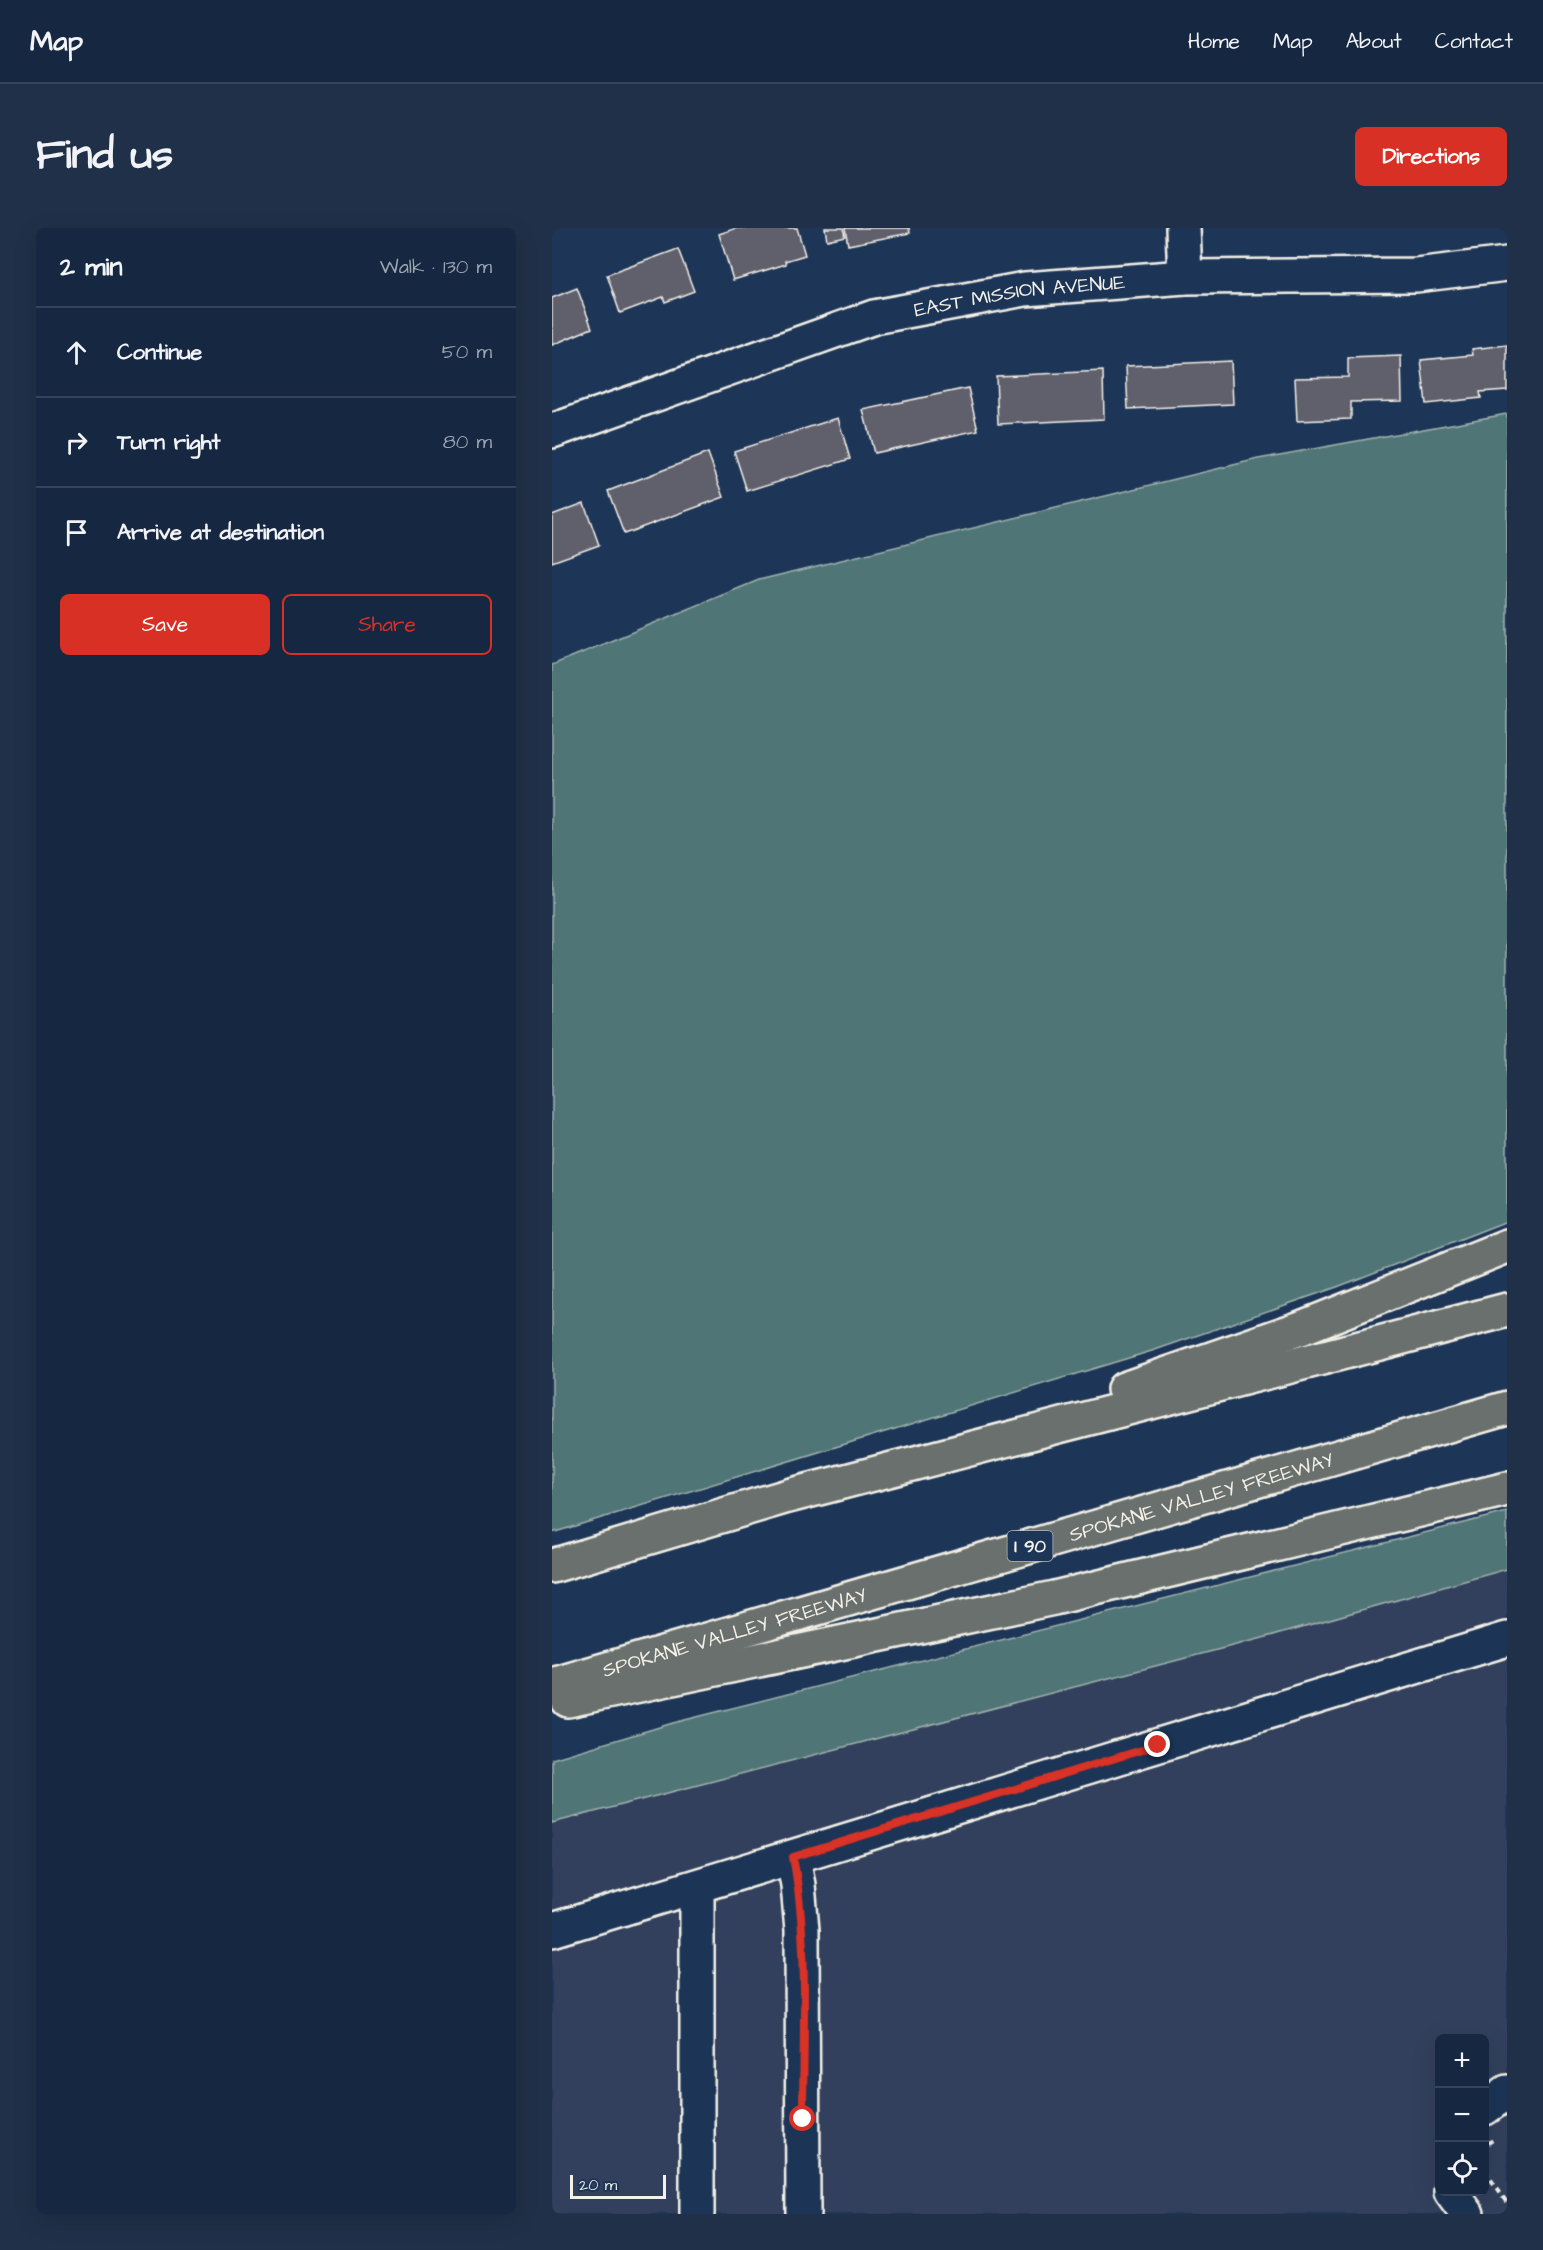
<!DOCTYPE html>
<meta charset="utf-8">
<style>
body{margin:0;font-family:"Architects Daughter",sans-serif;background:#1f3048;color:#f1f3f6}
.controls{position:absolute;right:18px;bottom:18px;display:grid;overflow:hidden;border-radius:9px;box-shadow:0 6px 24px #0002}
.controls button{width:54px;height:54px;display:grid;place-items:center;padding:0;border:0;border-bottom:2px solid #35445a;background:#162841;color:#f1f3f6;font:30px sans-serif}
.scale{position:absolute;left:18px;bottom:15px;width:96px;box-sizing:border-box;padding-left:6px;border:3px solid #f4f1e8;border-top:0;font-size:16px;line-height:21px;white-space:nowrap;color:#f4f1e8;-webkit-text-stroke:4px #1d3557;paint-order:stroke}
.stop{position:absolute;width:18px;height:18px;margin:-14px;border:4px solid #d93025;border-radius:50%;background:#fff}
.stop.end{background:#d93025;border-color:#fff;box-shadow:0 2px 6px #0008}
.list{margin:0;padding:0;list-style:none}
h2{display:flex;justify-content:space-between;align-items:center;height:78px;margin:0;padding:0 24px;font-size:26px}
h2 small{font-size:20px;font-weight:400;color:#9ea6b1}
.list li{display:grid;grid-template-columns:39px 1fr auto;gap:18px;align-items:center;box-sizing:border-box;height:90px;padding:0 24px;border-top:2px solid #35445a}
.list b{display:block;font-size:22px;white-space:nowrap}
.list em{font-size:20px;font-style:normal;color:#9ea6b1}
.actions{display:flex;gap:12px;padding:18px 24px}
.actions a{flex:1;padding:14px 0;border:2px solid #d93025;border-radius:9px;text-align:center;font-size:21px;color:#d93025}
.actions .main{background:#d93025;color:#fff}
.icon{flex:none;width:33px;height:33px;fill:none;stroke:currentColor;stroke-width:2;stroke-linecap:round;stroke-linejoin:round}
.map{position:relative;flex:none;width:955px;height:1986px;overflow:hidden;border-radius:9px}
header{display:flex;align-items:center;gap:36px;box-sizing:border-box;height:84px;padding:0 30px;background:#162841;border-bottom:2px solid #35445a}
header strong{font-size:28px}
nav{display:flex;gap:33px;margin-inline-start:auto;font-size:21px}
.intro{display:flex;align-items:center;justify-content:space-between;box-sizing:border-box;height:144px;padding:0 36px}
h1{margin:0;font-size:42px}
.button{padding:15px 27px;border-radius:9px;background:#d93025;color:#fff;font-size:21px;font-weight:700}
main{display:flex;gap:36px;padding:0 36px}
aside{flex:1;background:#162841;border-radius:9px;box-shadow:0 6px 24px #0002}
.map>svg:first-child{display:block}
.built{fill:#31415d;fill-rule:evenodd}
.green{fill:#507576;stroke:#a2b3af;stroke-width:1.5}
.building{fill:#615e6c;stroke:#f4f1e8;stroke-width:1.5}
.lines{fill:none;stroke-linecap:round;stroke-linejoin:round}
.minor-casing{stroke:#f4f1e8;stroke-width:38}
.highway-casing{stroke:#f4f1e8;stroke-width:38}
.path{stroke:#f4f1e8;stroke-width:4;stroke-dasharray:6 4.5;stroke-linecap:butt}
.minor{stroke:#1d3557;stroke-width:33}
.highway{stroke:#6b706d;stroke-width:33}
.route{stroke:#d93025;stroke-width:8}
.labels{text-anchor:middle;stroke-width:4.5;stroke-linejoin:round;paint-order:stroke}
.shield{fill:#1d3557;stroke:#b4b9bc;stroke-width:1.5}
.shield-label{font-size:18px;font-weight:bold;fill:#f4f1e8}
.street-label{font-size:20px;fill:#f4f1e8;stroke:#1d3557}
</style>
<header>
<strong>Map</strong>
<nav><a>Home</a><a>Map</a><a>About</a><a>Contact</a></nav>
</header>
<div class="intro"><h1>Find us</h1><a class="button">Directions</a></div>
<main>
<aside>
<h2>2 min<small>Walk · 130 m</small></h2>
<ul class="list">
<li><svg class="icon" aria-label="ahead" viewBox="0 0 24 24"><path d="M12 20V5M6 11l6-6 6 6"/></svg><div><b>Continue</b></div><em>50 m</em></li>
<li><svg class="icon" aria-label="right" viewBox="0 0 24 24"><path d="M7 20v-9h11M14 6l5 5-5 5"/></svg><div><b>Turn right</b></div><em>80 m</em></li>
<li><svg class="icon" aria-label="arrive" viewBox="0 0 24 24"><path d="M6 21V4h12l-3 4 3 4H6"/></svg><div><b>Arrive at destination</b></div></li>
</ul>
<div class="actions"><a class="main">Save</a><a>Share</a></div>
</aside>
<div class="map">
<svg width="955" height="1986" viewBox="0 0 955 1986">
<rect width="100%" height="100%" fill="#1d3557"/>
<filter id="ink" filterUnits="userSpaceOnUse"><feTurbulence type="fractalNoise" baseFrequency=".0167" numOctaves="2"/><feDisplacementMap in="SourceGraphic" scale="12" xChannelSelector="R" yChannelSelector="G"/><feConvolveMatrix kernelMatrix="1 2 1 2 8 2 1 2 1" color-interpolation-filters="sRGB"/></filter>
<g filter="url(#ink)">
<path class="built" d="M955,1341V1986H0V1595L707,1411ZM888,1810H933V1964H888Z"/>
<g class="green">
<polygon points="955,186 955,993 785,1059 603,1122 0,1305 0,437 207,352 706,231"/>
<polygon points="955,1284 955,1341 707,1411 0,1595 0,1531 121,1495"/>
</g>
<g class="building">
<polygon points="185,0 245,0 253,27 233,33 234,36 181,52 167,6"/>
<polygon points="273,0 291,0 293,8 275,12"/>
<polygon points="293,0 357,0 358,5 296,17"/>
<polygon points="126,21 142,63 113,74 111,69 68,85 55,47"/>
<polygon points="25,60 40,100 0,117 0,70"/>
<polygon points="955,117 955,162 928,164 929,170 874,176 869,132 921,127 920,121"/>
<polygon points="849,128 850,173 799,174 799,191 745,193 743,150 796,149 796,130"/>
<polygon points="679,133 681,176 576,181 574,138"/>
<polygon points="551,143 552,191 446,196 444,148"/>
<polygon points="416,160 426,202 322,225 311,182"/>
<polygon points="286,190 298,231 195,263 182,223"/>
<polygon points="156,225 172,269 72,306 56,263"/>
<polygon points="32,275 47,317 0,334 0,287"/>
</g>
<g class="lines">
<defs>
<g id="minor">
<polyline points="631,0 633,49"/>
<path id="s1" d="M0,203L322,89L473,61L633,49L864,47L955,36"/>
<polyline points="241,1629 246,1657 250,1702 251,1986"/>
<polyline points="145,1659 145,1986"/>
<polyline points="0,1702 955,1411"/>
<polyline points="933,1880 955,1864"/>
<polyline points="899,1964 915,1986"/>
</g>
<g id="highway">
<polyline points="572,1161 749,1100 955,1018"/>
<polyline points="0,1338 236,1268 955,1082"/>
<path id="s2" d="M0,1457L955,1180"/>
<polyline points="16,1472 502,1370 955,1261"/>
</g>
</defs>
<use href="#minor" class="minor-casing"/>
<use href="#highway" class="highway-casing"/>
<g class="path">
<polyline points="933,1926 936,1915 941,1912"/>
<polyline points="933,1943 955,1975"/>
</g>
<use href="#minor" class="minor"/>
<use href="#highway" class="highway"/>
</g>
</g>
<g class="lines" filter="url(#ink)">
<path class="route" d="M251,1891C251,1806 257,1713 241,1629L606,1517"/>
</g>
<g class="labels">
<rect class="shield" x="455.5" y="1303" width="45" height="30" rx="4.5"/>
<g class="shield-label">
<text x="478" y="1324">I 90</text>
</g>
<g class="street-label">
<text dy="7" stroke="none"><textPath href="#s1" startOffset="489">EAST MISSION AVENUE</textPath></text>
<text dy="7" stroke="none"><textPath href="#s2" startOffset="676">SPOKANE VALLEY FREEWAY</textPath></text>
<text dy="7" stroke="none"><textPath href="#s2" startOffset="190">SPOKANE VALLEY FREEWAY</textPath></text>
</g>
</g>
</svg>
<div class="controls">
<button>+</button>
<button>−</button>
<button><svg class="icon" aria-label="locate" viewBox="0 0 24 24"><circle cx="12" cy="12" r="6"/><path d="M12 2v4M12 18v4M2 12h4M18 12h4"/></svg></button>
</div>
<div class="scale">20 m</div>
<div class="stop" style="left:251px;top:1891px"></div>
<div class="stop end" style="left:606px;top:1517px"></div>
</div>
</main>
